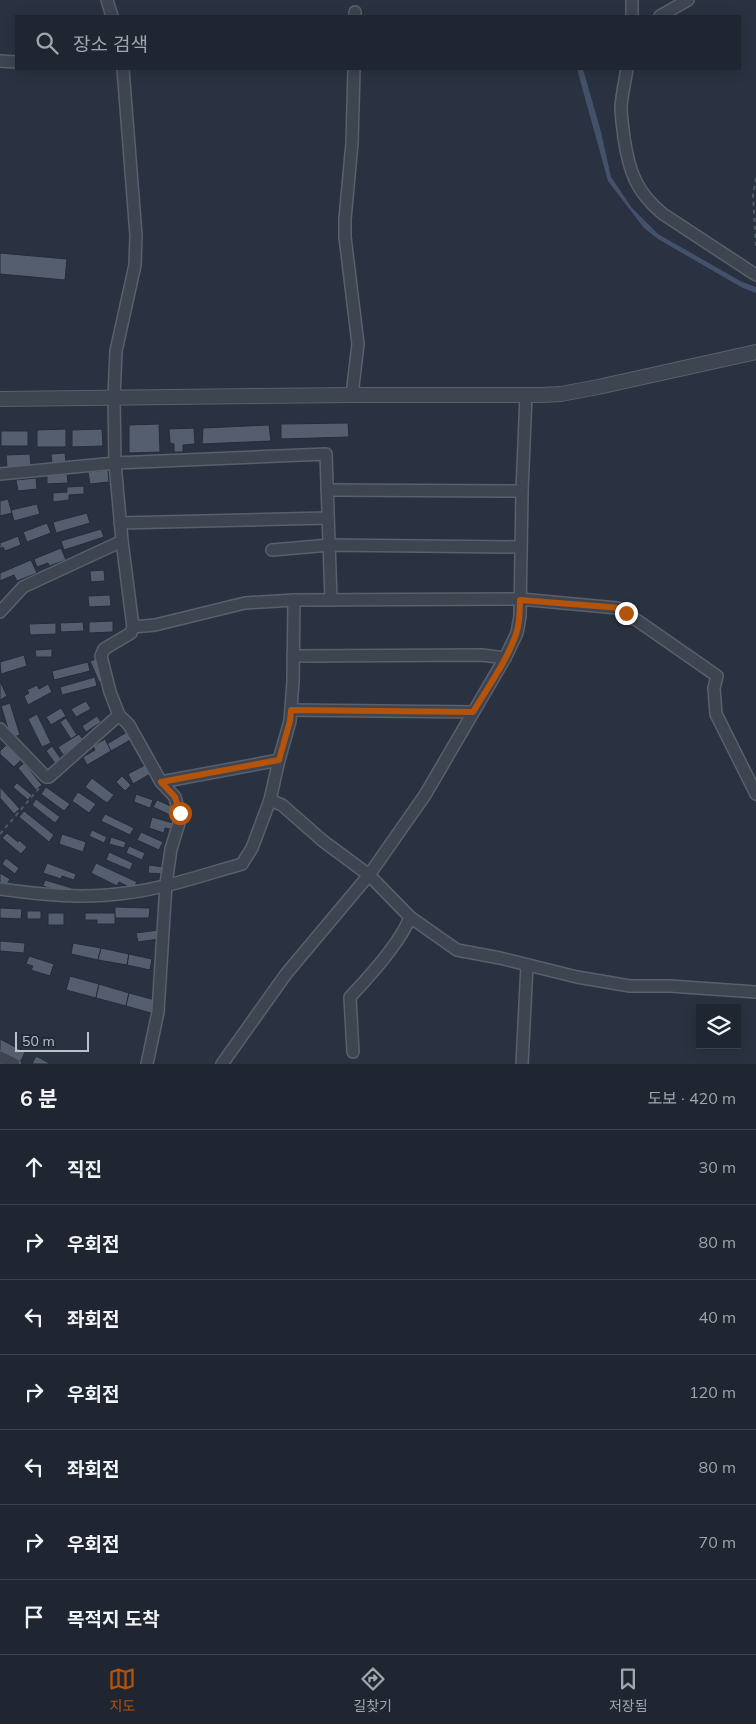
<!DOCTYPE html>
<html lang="ko">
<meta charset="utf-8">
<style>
body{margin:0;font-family:Mulish,"Noto Sans KR",sans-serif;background:#282e39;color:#f1f3f6}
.controls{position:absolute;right:15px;bottom:15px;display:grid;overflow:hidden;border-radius:0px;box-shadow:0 2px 12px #0003}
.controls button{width:45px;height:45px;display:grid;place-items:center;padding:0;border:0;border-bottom:1px solid #3d434d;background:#202631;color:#f1f3f6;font:25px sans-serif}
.scale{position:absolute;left:15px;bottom:12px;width:74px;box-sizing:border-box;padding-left:5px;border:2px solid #bbc0cb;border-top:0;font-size:14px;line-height:18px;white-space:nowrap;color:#bbc0cb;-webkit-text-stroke:4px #222a37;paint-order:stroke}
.stop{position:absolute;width:15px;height:15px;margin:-11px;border:4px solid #b45309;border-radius:50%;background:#fff}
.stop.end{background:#b45309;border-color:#fff;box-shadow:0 1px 5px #0008}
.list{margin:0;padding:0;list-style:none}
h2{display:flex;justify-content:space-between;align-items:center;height:65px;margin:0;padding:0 20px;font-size:21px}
h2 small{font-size:16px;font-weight:400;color:#a2a5ab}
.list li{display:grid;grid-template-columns:32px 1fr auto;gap:15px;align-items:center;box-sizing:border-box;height:75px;padding:0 20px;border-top:1px solid #3d434d}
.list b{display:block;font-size:19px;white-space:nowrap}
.list em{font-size:16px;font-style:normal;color:#a2a5ab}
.icon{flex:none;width:28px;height:28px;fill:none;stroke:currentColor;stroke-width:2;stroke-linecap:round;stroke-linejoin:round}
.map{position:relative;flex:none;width:756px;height:1064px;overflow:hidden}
.search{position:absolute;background:#202631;box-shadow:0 2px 12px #0003;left:15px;right:15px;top:15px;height:55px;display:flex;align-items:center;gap:12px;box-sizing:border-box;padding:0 18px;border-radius:0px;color:#a2a5ab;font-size:19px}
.sheet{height:590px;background:#202631}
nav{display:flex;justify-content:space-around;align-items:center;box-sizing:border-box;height:70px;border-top:1px solid #3d434d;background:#202631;font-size:14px;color:#a2a5ab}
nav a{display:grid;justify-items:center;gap:2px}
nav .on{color:#b45309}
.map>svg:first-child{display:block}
.water{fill:#43516a}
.building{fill:#555e6e;stroke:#252c39}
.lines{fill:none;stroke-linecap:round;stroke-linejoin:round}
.minor-casing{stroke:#59606c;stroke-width:14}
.tertiary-casing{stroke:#59606c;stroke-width:16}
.path{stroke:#4c5d61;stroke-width:2;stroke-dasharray:4 4;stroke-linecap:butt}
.minor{stroke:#3e4551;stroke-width:11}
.tertiary{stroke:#3e4551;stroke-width:14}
.route{stroke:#b45309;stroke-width:6}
</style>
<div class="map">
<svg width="756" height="1064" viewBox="0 0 756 1064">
<rect width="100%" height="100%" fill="#2a3241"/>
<polygon class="water" points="577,69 583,69 601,132 611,177 632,208 658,234 742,282 756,287 756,293 743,288 722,276 658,239 644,228 608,181"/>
<g class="building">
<polygon points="0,253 67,259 65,280 0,274"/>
<polygon points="348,423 349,437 281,439 281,424"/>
<polygon points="159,424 160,452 129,453 129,425"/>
<polygon points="269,425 271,441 202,444 203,428"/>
<polygon points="194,428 195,444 183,445 183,452 174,452 174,444 170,443 169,429"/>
<polygon points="66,429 66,447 37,447 37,430"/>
<polygon points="102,429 103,446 72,447 72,430"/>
<rect x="1" y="431" width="27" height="15"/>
<polygon points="65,453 66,463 52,464 51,454"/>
<polygon points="30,454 31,467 7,468 6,455"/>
<polygon points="108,470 109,482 90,484 88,472"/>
<polygon points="67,474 68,483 47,484 47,475"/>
<polygon points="36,478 37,489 18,491 16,480"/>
<polygon points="84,486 84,494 69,495 69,500 53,502 53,493 67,492 67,487"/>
<polygon points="8,499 12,513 0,516 0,501"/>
<polygon points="37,504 40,514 14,521 11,510"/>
<polygon points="87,513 90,523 56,533 53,522"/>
<polygon points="47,523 51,533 27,542 23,532"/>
<polygon points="101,529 104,537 64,550 61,541"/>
<polygon points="18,536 21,545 5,551 3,547 0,549 0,543"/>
<polygon points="61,548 66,560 49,566 48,563 37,567 34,559"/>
<polygon points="31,560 37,573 17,581 14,575 0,581 0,573"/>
<polygon points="104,570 105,581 91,582 90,571"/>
<polygon points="110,595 111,606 89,607 88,596"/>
<polygon points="113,621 113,632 89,633 89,622"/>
<polygon points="83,622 84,631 61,632 60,623"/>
<polygon points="56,623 56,634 30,635 29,624"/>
<polygon points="52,649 52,657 36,657 35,650"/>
<polygon points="24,655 27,666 1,674 0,662"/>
<polygon points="96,659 104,680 99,682 90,661"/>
<polygon points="88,662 90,671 54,680 52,671"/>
<polygon points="95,677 97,686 62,695 60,687"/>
<polygon points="0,681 7,696 0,700"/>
<polygon points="48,684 52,692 28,705 24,696 29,693 27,690 37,685 39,689"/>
<polygon points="86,701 91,709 76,717 71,709"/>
<polygon points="10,703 20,735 11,738 1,706"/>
<polygon points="61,708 66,716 51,725 46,717"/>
<polygon points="37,714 51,743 42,747 28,719"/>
<polygon points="97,716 101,722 86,732 82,726"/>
<polygon points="66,718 77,735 71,739 60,722"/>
<polygon points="127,732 132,739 111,751 107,744"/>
<polygon points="79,734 84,741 63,755 58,747"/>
<polygon points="105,739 111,751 87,765 83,757 95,750 93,746"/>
<polygon points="6,745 22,759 14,767 0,754 0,751"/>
<polygon points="52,746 63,762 57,766 46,751"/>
<polygon points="24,763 42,785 36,790 18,768"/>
<polygon points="145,765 150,774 133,784 128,774"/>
<polygon points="122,776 131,785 125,791 116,782"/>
<polygon points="92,778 114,795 107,803 85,787"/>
<polygon points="17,783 32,795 28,800 13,787"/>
<polygon points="0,787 20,809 14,814 0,798"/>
<polygon points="46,787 70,804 64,811 41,794"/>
<polygon points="78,792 96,804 89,813 72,801"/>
<polygon points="136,794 153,800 150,808 134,802"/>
<polygon points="36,799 60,817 55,823 32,805"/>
<polygon points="157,800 173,807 170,815 153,807"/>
<polygon points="24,811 54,835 49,842 19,817"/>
<polygon points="105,814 134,828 130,835 101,821"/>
<polygon points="152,817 176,824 174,830 165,828 164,833 149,828"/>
<polygon points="92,830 107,837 104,843 89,836"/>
<polygon points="141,832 163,842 159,850 137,840"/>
<polygon points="7,833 18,842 19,840 27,847 21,854 2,838"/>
<polygon points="62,834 86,842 83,852 59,844"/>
<polygon points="111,837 126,842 124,848 109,844"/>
<polygon points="129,846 145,853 142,860 126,853"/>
<polygon points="109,852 133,863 130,870 106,860"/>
<polygon points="6,858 19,868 15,874 2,864"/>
<polygon points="47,863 76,874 74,880 62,876 61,879 43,873"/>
<polygon points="96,863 137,882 133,889 119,882 117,886 91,873"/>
<polygon points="149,865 164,867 163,874 148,873"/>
<polygon points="0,873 10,879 5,888 0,885"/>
<polygon points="45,880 72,888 70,895 43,886"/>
<polygon points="115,907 150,908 149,918 115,918"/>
<polygon points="0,908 22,909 21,919 0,918"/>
<rect x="27" y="911" width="14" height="8"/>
<rect x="48" y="913" width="16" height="12"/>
<polygon points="85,913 115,913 115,924 97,924 97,920 85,920"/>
<polygon points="158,930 159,939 138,942 136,933"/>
<polygon points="0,941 25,943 24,953 0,951"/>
<polygon points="73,943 101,948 98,960 71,954"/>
<polygon points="101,948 129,954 127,965 98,960"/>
<polygon points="129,954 152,959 150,970 127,965"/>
<polygon points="29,956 54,964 50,976 31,970 33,966 26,964"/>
<polygon points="70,976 99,984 96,998 66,990"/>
<polygon points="99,984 129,993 126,1006 96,998"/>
<polygon points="129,993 155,1000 151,1013 126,1006"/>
<polygon points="0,1039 25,1052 21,1061 0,1051"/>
<polygon points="36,1056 51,1064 32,1064"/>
</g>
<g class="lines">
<defs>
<g id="minor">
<polyline points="107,0 112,16"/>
<polyline points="355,16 355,12"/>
<polyline points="632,16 632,0"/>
<polyline points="660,16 688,0"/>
<polyline points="0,61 16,62"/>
<polyline points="123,69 136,235 135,265 116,351 114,397 115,463 122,541 133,627 155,625 245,603 294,600 520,599 617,608 638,621 717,676 714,688 716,714 756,794"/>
<path d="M627,69C625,81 622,94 621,107C621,117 623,128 624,138C629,171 636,192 663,214L756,275"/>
<polyline points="352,395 358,344 345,237 345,219 352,143 354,69"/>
<polyline points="0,474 115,463 326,454 331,600"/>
<polyline points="327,490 522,491"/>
<polyline points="120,523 328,518"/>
<polyline points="272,550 330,545 521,547"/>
<polyline points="0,612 23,587 122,541"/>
<polyline points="133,627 131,633 104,649 101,656 110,692 119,715 129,725 161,782 175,797 179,813 179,823 171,849 166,884 158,1012 147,1064"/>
<polyline points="293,656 482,655 505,658"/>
<polyline points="291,710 473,712"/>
<polyline points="0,729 46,777 49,777 119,715"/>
<polyline points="161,782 279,760"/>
<polyline points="270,800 282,805 323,841 369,875 410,917 457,950 500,958 577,977 630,986 670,986 756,992"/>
<path d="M0,889C43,895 83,899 126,893C163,889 206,874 242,864L252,848L270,800L279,760L290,721L293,682L294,600"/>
<path d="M353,1052L350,997C369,977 401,942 410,917"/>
<polyline points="0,1057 14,1064"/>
<polyline points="222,1064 286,974 369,875 425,795 505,658 517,633 520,616 522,491 526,395"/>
<polyline points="522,1064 527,965"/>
</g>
<polyline id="tertiary" points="0,399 352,395 541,395 561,394 598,387 756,352"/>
</defs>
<use href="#minor" class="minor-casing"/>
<use href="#tertiary" class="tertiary-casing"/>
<g class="path">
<polyline points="756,178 753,195 756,247"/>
<polyline points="0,834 41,786"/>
</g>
<use href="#minor" class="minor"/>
<use href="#tertiary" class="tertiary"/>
</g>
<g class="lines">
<path class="route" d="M180,813L175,797L161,782L279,760L290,721L291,710L473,712C488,687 507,661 516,634C520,623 520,611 520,600L609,607L617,608L626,613"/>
</g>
</svg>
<div class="controls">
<button><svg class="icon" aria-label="layers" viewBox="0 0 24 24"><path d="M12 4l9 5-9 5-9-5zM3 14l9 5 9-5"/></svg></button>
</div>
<div class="scale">50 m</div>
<div class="stop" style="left:180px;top:813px"></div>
<div class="stop end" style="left:626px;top:613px"></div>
<div class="search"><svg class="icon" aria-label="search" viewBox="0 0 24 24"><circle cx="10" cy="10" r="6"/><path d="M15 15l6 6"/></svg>장소 검색</div>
</div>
<section class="sheet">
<h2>6 분<small>도보 · 420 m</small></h2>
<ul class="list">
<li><svg class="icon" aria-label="ahead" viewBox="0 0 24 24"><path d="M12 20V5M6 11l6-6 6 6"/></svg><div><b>직진</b></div><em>30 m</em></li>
<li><svg class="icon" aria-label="right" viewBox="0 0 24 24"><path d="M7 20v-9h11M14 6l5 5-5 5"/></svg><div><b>우회전</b></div><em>80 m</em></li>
<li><svg class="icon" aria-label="left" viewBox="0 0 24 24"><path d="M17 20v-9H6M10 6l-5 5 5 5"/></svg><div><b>좌회전</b></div><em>40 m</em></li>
<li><svg class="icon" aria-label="right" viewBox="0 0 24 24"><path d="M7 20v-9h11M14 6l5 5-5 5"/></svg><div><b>우회전</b></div><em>120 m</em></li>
<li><svg class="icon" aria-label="left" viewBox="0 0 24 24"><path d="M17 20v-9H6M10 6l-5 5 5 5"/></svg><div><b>좌회전</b></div><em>80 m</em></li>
<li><svg class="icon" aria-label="right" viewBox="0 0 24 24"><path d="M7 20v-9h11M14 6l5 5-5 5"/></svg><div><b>우회전</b></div><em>70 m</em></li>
<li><svg class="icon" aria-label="arrive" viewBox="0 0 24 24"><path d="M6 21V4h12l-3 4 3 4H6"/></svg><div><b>목적지 도착</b></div></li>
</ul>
</section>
<nav>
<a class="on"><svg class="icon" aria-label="map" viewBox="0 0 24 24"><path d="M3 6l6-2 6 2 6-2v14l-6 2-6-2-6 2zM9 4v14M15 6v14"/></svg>지도</a>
<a><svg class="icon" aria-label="directions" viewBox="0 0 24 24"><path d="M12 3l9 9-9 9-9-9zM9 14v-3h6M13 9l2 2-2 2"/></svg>길찾기</a>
<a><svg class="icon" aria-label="saved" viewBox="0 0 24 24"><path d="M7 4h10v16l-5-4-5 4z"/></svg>저장됨</a>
</nav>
